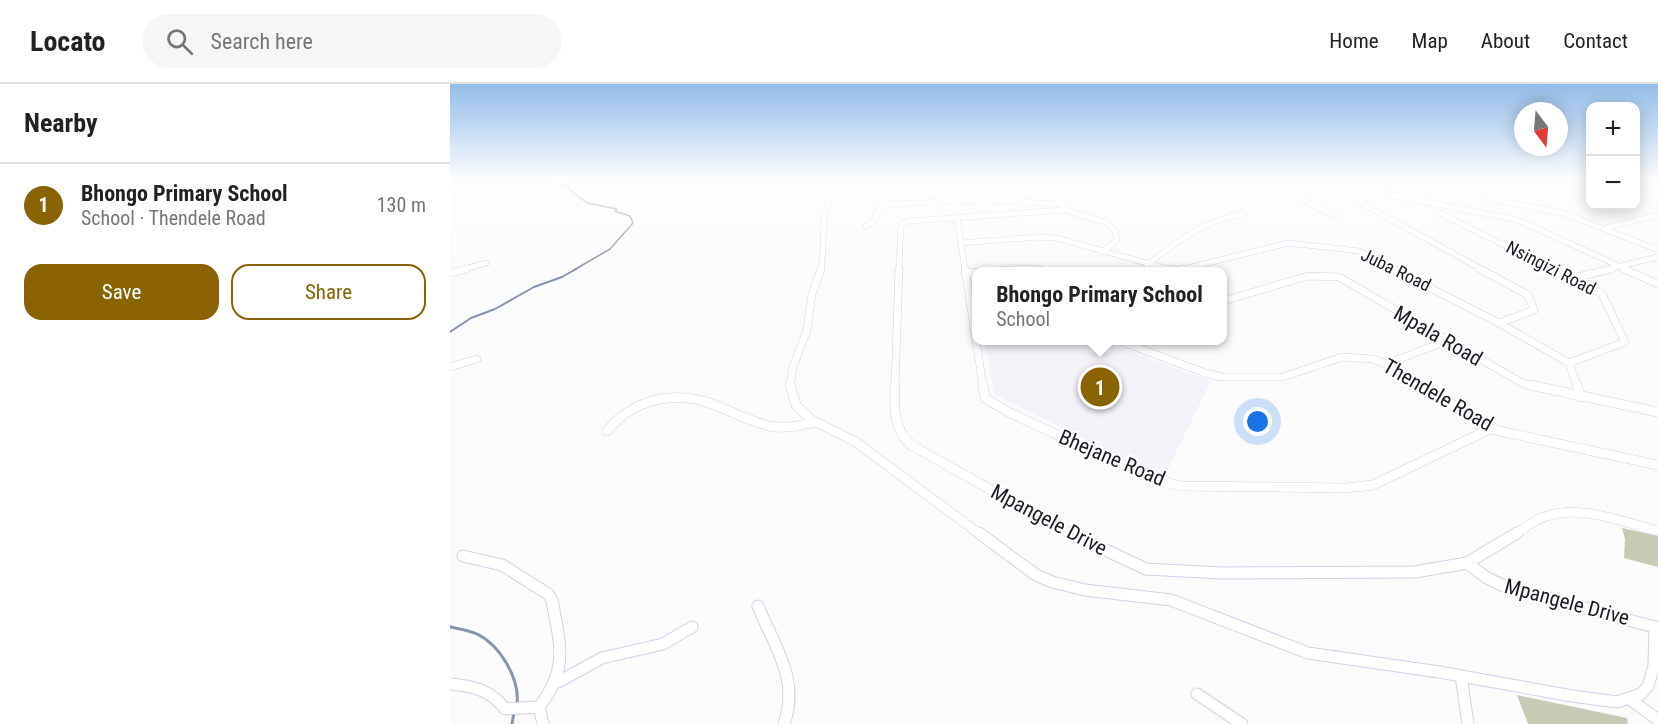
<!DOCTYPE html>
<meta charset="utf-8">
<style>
body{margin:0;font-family:"Roboto Condensed",sans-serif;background:#f6f6f6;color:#222}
.controls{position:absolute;right:18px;top:18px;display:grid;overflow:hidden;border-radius:12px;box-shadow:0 3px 15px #0003}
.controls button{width:54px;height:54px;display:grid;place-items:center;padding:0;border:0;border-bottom:2px solid #e0e0e0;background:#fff;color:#222;font:30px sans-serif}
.compass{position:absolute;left:1064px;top:18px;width:54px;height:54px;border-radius:50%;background:#fff;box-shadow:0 3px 15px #0003;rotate:164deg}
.you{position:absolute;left:808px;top:338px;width:21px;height:21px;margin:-15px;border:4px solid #fff;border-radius:50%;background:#1a73e8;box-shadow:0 0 0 9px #1a73e833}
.badge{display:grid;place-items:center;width:39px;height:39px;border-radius:50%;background:#896301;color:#fff;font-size:20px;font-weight:700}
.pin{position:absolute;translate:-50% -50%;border:3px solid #fff;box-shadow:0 2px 6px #0006}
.popup{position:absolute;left:522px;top:183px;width:255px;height:78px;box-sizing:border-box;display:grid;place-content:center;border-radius:12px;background:#fff;filter:drop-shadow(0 2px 4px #0005);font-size:20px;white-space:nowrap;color:#767676}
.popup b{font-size:22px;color:#222}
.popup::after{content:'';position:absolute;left:50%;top:100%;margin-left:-12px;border:12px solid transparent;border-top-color:#fff}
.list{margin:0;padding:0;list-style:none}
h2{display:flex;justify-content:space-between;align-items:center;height:78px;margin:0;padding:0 24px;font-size:26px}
h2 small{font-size:20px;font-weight:400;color:#767676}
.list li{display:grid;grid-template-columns:39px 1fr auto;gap:18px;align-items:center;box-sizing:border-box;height:84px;padding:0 24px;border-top:2px solid #e0e0e0}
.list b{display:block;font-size:22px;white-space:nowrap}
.list p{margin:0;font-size:20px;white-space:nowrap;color:#767676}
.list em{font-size:20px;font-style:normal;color:#767676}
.actions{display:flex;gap:12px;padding:18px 24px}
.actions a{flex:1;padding:14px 0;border:2px solid #896301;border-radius:18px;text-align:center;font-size:21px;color:#896301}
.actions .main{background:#896301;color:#fff}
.icon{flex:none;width:33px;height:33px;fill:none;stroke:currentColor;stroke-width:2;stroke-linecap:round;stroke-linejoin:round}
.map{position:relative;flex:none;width:1208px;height:640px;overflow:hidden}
header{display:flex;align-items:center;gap:36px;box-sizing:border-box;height:84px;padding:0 30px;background:#fff;border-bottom:2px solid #e0e0e0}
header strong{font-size:28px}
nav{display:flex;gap:33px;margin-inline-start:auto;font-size:21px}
.search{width:420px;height:54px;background:#f6f6f6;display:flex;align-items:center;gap:15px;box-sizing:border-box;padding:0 21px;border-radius:33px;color:#767676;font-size:22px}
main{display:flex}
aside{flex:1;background:#fff}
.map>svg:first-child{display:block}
.built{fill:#f6f2fa}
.green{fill:#c7cab5}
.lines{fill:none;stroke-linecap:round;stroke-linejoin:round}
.stream-far2{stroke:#8794ad;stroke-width:1.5}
.stream-far1{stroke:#8794ad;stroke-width:2}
.stream{stroke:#8794ad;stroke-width:3}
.minor-far3-casing{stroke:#dccbeb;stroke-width:6}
.minor-far2-casing{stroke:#dccbeb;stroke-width:8}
.minor-far1-casing{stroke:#dccbeb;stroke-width:10}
.minor-casing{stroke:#dccbeb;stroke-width:13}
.minor-far3{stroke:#fff;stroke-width:5}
.minor-far2{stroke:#fff;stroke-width:7}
.minor-far1{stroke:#fff;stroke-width:9}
.minor{stroke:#fff;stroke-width:11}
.labels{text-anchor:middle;stroke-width:4.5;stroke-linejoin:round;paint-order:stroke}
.far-street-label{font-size:18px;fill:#1f1924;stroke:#fff}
.street-label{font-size:21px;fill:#1f1924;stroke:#fff}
</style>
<header>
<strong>Locato</strong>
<div class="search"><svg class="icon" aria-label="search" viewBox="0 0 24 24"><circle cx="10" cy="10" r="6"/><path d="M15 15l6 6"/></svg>Search here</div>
<nav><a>Home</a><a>Map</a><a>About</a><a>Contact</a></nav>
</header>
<main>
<aside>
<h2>Nearby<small></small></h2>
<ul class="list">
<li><span class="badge">1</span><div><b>Bhongo Primary School</b><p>School · Thendele Road</p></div><em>130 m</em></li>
</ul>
<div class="actions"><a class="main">Save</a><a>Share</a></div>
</aside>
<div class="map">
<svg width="1208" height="640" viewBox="0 0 1208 640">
<rect width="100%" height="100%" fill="#fbfbfb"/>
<polygon class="built" points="535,257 651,257 761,297 713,395 544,310"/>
<g class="green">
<polygon points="1172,444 1208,452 1208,483 1174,474 1175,455"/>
<polygon points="1067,611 1177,634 1178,640 1078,640"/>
</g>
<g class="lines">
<g class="stream-far2">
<polyline points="106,95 137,119 167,125 165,127 180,132 183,139 160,165 124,186"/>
<polyline points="677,95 686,103"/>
</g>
<polyline class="stream-far1" points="0,248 21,234 45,225 84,203 112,193 126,185"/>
<g class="stream">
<path d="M0,543C9,545 19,546 27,550C50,561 70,595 67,620"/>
<polyline points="62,640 64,628"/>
</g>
<defs>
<g id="minor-far3">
<polyline points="763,95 793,108 817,103"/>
<polyline points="796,95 844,112 885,132"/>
<polyline points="852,95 852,98 904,111"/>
<polyline points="934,95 1113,129 1208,166"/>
<polyline points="1188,95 1197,109 1208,114"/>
<polyline points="321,98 342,95"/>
<polyline points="1004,108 1010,95"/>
<polyline points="989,120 986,125 990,129 1104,186"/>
<polyline points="507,133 515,186"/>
<polyline points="416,142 424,137 430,123 441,120 534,116 612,120"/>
<polyline points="1156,144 1208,131"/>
<polyline points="511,159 587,153 606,154 722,186"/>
<path d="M697,181C727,157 755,136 793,130"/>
<polyline points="10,186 36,179"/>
<path d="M370,186C378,163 365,123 388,107C423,83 515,97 557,101C572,102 588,101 602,108C610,112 612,118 614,126"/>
<polyline points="449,186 451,140 459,137 614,126 655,138 665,146 667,156 652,168"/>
<polyline points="556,186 581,184 590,186"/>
<polyline points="729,186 839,159 909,167 946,186"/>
<polyline points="1033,186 904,115 905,109 917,106 1068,136 1178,186"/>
<polyline points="1155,186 1208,173"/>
</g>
<g id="minor-far2">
<polyline points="515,185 533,302"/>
<polyline points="584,185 598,188"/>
<polyline points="716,185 725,187 735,185"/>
<polyline points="943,185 1049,239 1119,279 1127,302"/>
<polyline points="1030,185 1078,211 1084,226 1049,239"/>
<polyline points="1101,185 1152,210 1175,258 1119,279"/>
<polyline points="1174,185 1208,200"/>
<polyline points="534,188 574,185"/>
<polyline points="0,189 16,185"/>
<polyline points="515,189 527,188"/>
<polyline points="1123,194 1161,185"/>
<polyline points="773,217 858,192 889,193 1072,299 1087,302"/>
<polyline points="667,256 755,289 772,293 833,293 892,273 923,275 951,286 975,302"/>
<polyline points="939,279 996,257"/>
<polyline points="0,283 27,275"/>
<polyline points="340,302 343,283 357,246 362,210 371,185"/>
<polyline points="445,302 449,185"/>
</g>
<g id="minor-far1">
<polyline points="340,301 346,321 360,335 406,358 531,451"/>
<path d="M445,301C444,324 443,344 461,361L622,451"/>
<polyline points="533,301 535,314 560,329 706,396 731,402 895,404 923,401 1040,345"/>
<polyline points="973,301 1040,345 1208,381"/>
<polyline points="1080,301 1208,328"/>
<polyline points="1127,301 1131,313"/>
<path d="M157,347C183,315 224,306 262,320C281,327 299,337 319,342C335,345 349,342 365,338"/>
<path d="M1064,451C1074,444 1085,435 1097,432C1131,420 1175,439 1208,447"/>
</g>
<g id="minor">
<polyline points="529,449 586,491 602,498 635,506 721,516 858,569 989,588 1122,612 1167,618 1191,610 1198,602 1204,582 1205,543"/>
<polyline points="619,449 696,485 771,489 965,488 1017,479 1067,449"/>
<polyline points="1017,479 1037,494 1054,502 1208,544"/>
<path d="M308,522C324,562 350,595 334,640"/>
<polyline points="1011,592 1018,640"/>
<polyline points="108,598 152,574 213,560 242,543"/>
<path d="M0,600C23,602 41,606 55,625L89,623C119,585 110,560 102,516L98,510L52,481L13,472"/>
<polyline points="747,610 792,640"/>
<polyline points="1180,615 1208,636"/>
<polyline points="89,623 93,640"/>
</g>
</defs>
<use href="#minor-far3" class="minor-far3-casing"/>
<use href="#minor-far2" class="minor-far2-casing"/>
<use href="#minor-far1" class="minor-far1-casing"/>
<use href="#minor" class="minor-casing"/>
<use href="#minor-far3" class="minor-far3"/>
<use href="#minor-far2" class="minor-far2"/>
<use href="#minor-far1" class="minor-far1"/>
<use href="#minor" class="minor"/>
</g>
<linearGradient id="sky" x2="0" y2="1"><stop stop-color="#93bce8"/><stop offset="0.52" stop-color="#fdfdfd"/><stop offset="1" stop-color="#fdfdfd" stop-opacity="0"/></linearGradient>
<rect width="1208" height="184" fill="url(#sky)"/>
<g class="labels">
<g class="far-street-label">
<text transform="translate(1101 184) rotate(27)" y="6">Nsingizi Road</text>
<text transform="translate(946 186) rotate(26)" y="6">Juba Road</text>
</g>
<g class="street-label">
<text transform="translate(988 252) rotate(30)" y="7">Mpala Road</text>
<text transform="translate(988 311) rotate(30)" y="7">Thendele Road</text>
<text transform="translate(662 374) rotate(23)" y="7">Bhejane Road</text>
<text transform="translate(599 436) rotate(28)" y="7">Mpangele Drive</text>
<text transform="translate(1117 518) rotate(15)" y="7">Mpangele Drive</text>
</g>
</g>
</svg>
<div class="controls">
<button>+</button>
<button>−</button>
</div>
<svg class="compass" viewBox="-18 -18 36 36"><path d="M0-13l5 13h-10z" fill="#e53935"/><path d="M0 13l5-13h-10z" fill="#767676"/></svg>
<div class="you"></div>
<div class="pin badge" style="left:650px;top:303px">1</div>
<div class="popup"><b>Bhongo Primary School</b>School</div>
</div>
</main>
